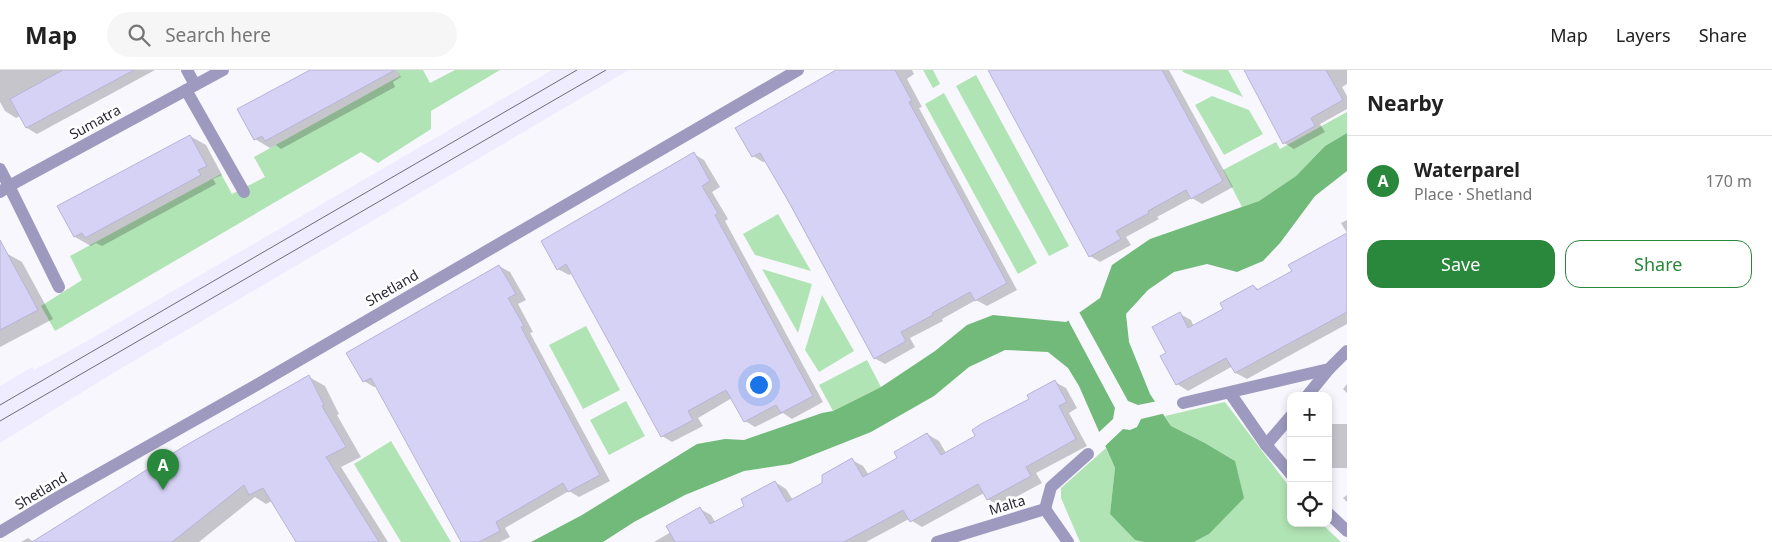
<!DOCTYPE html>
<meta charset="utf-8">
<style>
body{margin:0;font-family:"Noto Sans",sans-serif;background:#f6f6f6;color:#222}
.controls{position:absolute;right:15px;bottom:15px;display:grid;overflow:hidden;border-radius:10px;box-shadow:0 2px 8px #0003}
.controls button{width:45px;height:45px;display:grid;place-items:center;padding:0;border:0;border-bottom:1px solid #e0e0e0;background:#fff;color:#222;font:25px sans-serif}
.you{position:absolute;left:758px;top:314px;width:18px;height:18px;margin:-12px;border:4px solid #fff;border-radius:50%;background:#1a73e8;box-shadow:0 0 0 8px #1a73e833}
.badge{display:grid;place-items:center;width:32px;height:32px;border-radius:50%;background:#29883b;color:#fff;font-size:16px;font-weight:700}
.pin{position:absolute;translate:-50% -41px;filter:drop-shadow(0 1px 2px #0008)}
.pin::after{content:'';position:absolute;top:26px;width:18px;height:15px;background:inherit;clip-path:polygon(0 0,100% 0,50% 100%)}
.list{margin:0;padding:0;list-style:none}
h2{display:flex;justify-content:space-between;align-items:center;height:65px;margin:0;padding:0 20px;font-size:21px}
h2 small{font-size:16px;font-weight:400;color:#767676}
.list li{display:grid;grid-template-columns:32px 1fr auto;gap:15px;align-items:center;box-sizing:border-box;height:90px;padding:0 20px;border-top:1px solid #e0e0e0}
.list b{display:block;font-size:19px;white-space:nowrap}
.list p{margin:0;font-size:16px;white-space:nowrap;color:#767676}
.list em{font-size:16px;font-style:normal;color:#767676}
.actions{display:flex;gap:10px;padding:15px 20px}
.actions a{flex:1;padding:11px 0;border:1px solid #29883b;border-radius:15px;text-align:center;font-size:18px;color:#29883b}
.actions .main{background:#29883b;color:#fff}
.icon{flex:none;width:28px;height:28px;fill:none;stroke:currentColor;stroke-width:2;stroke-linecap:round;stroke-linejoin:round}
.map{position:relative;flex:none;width:1347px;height:472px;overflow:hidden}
header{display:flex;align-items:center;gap:30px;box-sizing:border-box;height:70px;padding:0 25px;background:#fff;border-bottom:1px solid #e0e0e0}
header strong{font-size:24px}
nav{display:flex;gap:28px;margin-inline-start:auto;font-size:18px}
.search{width:350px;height:45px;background:#f6f6f6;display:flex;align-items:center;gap:12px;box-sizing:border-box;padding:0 18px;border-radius:28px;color:#767676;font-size:19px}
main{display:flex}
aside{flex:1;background:#fff}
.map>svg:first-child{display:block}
.built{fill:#eeecfe}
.green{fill:#b1e4b4}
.water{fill:#71ba79}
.pier{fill:#f8f7fe}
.shadow{fill:#0003}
.building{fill:#d5d2f6;stroke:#b8b4d7}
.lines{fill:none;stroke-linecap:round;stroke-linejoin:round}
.service{stroke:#9e9abf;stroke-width:12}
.minor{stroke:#9e9abf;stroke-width:12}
.tram{stroke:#6d6c77;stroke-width:1}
.labels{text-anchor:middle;stroke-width:5;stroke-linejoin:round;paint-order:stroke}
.street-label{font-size:14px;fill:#292735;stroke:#fff}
</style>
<header>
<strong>Map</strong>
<div class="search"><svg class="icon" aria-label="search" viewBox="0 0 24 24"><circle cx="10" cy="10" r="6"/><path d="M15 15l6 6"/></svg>Search here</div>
<nav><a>Map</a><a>Layers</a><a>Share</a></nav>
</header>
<main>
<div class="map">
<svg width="1347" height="472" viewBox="0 0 1347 472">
<rect width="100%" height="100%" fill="#f8f7fe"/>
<polygon class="built" points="552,0 629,0 110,305 0,373 0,316 32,297 34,300 89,270"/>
<g class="green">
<polygon points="397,0 423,0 430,13 455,0 500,0 431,41 431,59 378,93 361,82 55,261 41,236 82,210 70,186 221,104 232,124 265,107 254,87 400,6"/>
<polygon points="923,0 933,0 940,14 933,18"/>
<polygon points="1182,0 1228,0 1243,27 1183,2"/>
<polygon points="976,5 1069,176 1049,186 956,16"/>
<polygon points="944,23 1037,193 1018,204 925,34"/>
<polygon points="1212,26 1249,40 1263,64 1224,85 1195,35"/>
<polygon points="1347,42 1347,63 1325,76 1296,106 1259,131 1242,137 1223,100 1276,72 1280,79"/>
<polygon points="778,144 811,201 755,185 743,164"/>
<polygon points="762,199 812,214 798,263"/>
<polygon points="822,225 854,281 819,302 805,280"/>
<polygon points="586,256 620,320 583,339 549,275"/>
<polygon points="867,290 881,317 833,341 819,315"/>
<polygon points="626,331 645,366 609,385 590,350"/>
<polygon points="1225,332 1291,419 1291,453 1321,453 1341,472 1194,472 1209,464 1235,391 1205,373 1171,356 1165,346"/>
<polygon points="391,371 451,472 401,472 354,394"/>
<polygon points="1106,378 1115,398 1110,444 1135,470 1144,472 1080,472 1061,428 1061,418"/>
</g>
<polygon class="water" points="1347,63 1347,101 1315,126 1280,173 1263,191 1237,202 1207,194 1174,202 1148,220 1126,244 1129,272 1150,324 1171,356 1205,373 1235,391 1244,428 1209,464 1194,472 1144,472 1135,470 1110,444 1115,398 1079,316 1068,298 1048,282 1005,280 969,297 934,326 871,362 790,394 744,401 685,425 634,452 603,472 531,472 582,445 697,374 725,369 744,370 822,343 833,341 881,317 935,281 967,255 993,245 1066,252 1100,228 1112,195 1150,169 1259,131 1296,106 1325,76"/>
<polygon class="pier" points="1078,240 1128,331 1138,335 1158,331 1166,343 1141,349 1137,357 1130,360 1123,359 1103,378 1097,364 1113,349 1115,338 1067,248"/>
<g class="shadow">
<polygon points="0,0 155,0 37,64 27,58 20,46 16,48 5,41 0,32"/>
<polygon points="312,0 397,0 401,7 393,12 395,17 281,79 276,75 270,78 255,69"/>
<polygon points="838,0 912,0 914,4 907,9 922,37 919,38 1017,220 987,236 976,230 942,249 943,251 910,268 915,277 885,294 874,288 766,91 763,92 753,86"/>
<polygon points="990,0 1169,0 1233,117 1202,134 1192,128 1157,147 1159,149 1126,167 1131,175 1100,192 1090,186"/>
<polygon points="1245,0 1347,0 1347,14 1342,17 1347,26 1347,39 1320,54 1325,62 1294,79 1284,73"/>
<polygon points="190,66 206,75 222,105 213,109 216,114 102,176 96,173 91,176 75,167 59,137"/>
<polygon points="694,84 704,90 720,117 712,122 728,149 725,151 823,332 792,349 783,343 755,357 745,351 732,328 698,348 703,356 672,372 662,366 572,203 569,205 558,199"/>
<polygon points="1347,150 1347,163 1341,153"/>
<polygon points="1347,164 1347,254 1247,309 1236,303 1233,296 1188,321 1177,314 1168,284 1180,244 1191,250 1194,257 1225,240 1253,216 1260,220 1294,202"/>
<polygon points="6,183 22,192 53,249 0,277 0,186"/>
<polygon points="499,196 510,202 526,230 518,234 533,262 530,263 610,411 579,427 569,421 505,458 510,467 500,472 463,472 377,316 374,317 364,311"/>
<polygon points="309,307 325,316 339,344 337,345 361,387 341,397 388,472 298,472 272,431 266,434 255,427 199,472 21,472 28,468 34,472"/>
<polygon points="1055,312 1066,318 1077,338 1069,343 1087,376 1036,403 1042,413 999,436 988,429 984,423 922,457 909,449 866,472 654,472 671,462 700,439 711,445 715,452 746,436 775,412 786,419 793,430 823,414 852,390 863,396 869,405 899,388 927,364 939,371 946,383 977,366"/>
<polygon points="1347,314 1347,323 1343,319"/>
<rect x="1328" y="354" width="19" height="44"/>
<polygon points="1347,425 1347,432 1343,428"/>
</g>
<g class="building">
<polygon points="63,0 134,0 26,58 10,29"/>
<polygon points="310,0 395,0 265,71 262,66 254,70 237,39"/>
<polygon points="836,0 895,0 912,31 909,32 1007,213 975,231 970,222 932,243 933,245 901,262 906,271 874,289 790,134 760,83 752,87 735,58"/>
<polygon points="988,0 1162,0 1223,111 1191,129 1186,120 1148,141 1149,143 1116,161 1121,169 1089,187"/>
<polygon points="1244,0 1326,0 1343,30 1311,48 1315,56 1283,74"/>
<polygon points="190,65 207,96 198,100 201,105 85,168 82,163 74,167 57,136"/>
<polygon points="694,82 710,111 702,116 718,143 715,145 813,326 781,343 776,335 744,352 726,320 688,341 693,350 661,367 566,194 557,200 541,171"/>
<polygon points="1347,163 1347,242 1235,303 1226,288 1176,315 1160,286 1166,283 1152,257 1180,242 1188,258 1223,239 1220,233 1253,215 1257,220 1292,201 1288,195"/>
<polygon points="0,170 38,240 0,260"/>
<polygon points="499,195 516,224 508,228 524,256 521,257 600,405 568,422 563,413 496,452 500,461 479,472 461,472 371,308 363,312 346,283"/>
<polygon points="309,305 324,335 322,336 346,377 326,387 379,472 296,472 263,418 249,425 244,415 172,472 32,472 183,377"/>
<polygon points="1055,310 1067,332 1059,336 1076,369 1026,397 1031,406 987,430 978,414 910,452 903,440 844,472 675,472 666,456 700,437 710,454 744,436 741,429 775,411 787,432 822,413 822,405 852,388 863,407 897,388 894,382 927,363 941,385 975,366 972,360 981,354 1029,329 1027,325"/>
</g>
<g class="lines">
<g class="service">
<polyline points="186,20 244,122"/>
<polyline points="9,116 59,217"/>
</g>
<g class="minor">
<polyline points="187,0 195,15"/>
<polyline points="0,99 9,116 0,122"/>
<polyline points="9,116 223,0"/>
<polyline points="1230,323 1266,375 1291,404"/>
<polyline points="1307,326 1329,299"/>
<polyline points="1183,333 1329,299 1347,281"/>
<polyline points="1266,375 1291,346"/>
<polyline points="1045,439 1068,472"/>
<polyline points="1328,443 1347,461"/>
<polyline points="0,462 60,426 253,317 798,0"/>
<polyline points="937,472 1045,439 1051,417 1088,384"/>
</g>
<g class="tram">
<polyline points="0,335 577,0"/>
<polyline points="0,351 606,0"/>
</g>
</g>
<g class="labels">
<g class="street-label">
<text transform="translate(95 52) rotate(-29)" y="5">Sumatra</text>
<text transform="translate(392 218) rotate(-30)" y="5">Shetland</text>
<text transform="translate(41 421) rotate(-31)" y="5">Shetland</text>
<text transform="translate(1007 435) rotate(-17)" y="5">Malta</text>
</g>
</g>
</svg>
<div class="controls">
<button>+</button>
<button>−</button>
<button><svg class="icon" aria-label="locate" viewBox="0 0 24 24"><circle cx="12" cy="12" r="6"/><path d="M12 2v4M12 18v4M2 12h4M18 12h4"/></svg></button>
</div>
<div class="you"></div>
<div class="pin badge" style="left:163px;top:420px">A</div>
</div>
<aside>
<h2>Nearby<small></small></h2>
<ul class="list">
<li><span class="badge">A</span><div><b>Waterparel</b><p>Place · Shetland</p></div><em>170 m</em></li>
</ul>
<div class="actions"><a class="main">Save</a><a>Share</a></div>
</aside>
</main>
